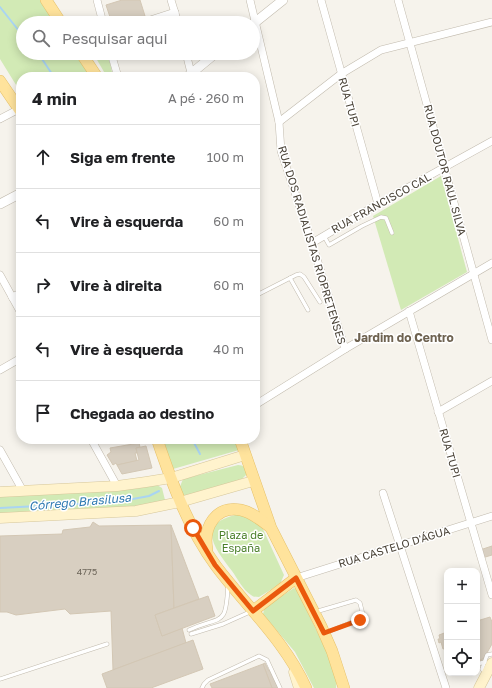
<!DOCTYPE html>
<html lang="pt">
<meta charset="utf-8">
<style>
body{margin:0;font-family:"Golos Text",sans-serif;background:#f6f6f6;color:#202124}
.controls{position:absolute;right:12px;bottom:12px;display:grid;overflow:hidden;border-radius:8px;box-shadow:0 2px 10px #0003}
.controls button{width:36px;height:36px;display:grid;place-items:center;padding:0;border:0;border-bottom:1px solid #e0e0e0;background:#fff;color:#202124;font:20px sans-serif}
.stop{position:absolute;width:12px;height:12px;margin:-9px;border:3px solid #ea580c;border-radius:50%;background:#fff}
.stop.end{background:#ea580c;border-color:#fff;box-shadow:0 1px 4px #0008}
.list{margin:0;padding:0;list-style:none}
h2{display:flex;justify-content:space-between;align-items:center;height:52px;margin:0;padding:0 16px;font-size:17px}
h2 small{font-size:13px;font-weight:400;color:#757577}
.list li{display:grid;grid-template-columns:26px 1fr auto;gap:12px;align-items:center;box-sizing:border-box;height:64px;padding:0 16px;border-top:1px solid #e0e0e0}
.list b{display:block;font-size:15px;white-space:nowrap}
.list em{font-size:13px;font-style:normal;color:#757577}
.icon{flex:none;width:22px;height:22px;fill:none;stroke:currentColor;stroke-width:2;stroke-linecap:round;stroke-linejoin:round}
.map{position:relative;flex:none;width:492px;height:688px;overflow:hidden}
.search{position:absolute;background:#fff;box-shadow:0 2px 10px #0003;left:16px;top:16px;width:244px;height:44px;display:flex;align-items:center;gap:10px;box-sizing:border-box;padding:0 14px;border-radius:22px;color:#757577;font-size:15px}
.panel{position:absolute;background:#fff;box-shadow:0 2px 10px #0003;left:16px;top:72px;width:244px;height:372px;border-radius:16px}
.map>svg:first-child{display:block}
.green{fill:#d2eab5}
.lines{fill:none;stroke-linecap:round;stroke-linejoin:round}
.stream{stroke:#a9d4f2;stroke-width:2}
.building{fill:#d8cfc1;stroke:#d3c7b4}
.service-casing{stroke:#c2bbae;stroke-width:4.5}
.minor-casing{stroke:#c2bbae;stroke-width:8}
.tertiary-casing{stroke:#c2bbae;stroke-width:10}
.secondary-casing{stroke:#d6c79b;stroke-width:11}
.primary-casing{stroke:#e6c16a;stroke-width:12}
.service{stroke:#fff;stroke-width:3.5}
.minor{stroke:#fff;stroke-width:7}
.tertiary{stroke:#fff;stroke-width:9}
.secondary{stroke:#fff3cd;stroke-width:10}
.primary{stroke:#ffe39c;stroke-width:11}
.route{stroke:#ea580c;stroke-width:5}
.labels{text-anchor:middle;stroke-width:3;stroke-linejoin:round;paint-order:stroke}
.number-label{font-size:9px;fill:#6e675b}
.street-label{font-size:11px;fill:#4b4439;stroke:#fff}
.park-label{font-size:11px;fill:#4a7f2a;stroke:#fff}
.neighbourhood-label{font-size:12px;font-weight:bold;fill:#6e6250;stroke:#fff}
.water-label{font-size:12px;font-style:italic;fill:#2e7ab2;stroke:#fff}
</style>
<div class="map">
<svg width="492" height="688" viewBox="0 0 492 688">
<rect width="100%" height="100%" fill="#f6f3ec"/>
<g class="green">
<polygon points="0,0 43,0 57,23 23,23 23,53 76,53 92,77 21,77 21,93 0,59"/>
<polygon points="93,53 108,53 113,77 107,77"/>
<polygon points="441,176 467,272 401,310 373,216"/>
<polygon points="163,439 235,439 239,450 173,469"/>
<path d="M238,465C244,465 245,468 247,474L242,479L185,497L181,493L179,489L183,479Z"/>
<polygon points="157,485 162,488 165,500 138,508 0,514 0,495 124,489"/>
<path d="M235,515H244L262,527L284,575L280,584L259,597C256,597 253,597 251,595C243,590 237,578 232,571C216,550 195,525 235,515Z"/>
<polygon points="294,588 297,590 334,667 337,678 336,688 314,688 295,652 263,614 264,610 267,606"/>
</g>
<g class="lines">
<g class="stream">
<polyline points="0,7 23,36"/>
<polyline points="38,53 54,77"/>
<polyline points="192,439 200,454"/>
<polyline points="0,508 77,504 106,500 122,501 149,496 159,491"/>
</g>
</g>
<g class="building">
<polygon points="122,0 140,0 145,16 124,23 112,23 106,5"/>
<polygon points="139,443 140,447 136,448 137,453 135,453 137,461 117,465 116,463 113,465 107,455 111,452 110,448"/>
<polygon points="146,446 152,468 122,474 117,465 139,460 136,448"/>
<polygon points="93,522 99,526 171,525 174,608 155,615 162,636 182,628 186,643 113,670 111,611 70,614 65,609 16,615 7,612 0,612 0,536 62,534 63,530 90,527"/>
<polygon points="171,525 199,599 174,608"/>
<polygon points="492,546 492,555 482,558 480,550"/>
<polygon points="208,596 215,616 162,636 155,615"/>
<polygon points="490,617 492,622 492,644 484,658 477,662 477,621"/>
<polygon points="447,632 447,648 443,649 441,642 439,643 438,639 440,639 439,635"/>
<polygon points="193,640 203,669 151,688 107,688 102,674"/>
<polygon points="484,658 477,669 477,662"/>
<polygon points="265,663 269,671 271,670 278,688 272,688 263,664"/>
<polygon points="263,664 272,688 212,688 210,684"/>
</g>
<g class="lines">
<defs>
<g id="service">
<polyline points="324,236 329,245 362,226 381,217 386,218 392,233"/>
<polyline points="290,278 308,310"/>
<polyline points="255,296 296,275 300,274 304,277 320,302"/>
<polyline points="315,612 356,600 360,603 363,615 360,619 325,633"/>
<path d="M189,630C222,615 226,628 228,585"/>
<polyline points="191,634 223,624 252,611"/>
<polyline points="477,664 485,662"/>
<polyline points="485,673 482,669 487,655 492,654"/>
<polyline points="0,679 107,644"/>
<polyline points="202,688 204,684 208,680 259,656 267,660 280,688"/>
</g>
<g id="minor">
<polyline points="97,0 103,23"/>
<polyline points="171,0 178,23"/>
<polyline points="250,0 279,122 281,151 312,243 345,349"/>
<polyline points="321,0 378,204"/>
<polyline points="398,0 492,340"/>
<polyline points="141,23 175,12"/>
<polyline points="111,53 118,77"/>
<polyline points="186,53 192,77"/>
<polyline points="0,119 19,109"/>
<polyline points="279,122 341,74 381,50 492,22"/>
<polyline points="312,243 378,204 492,141"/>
<polyline points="0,275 21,313"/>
<polyline points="12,297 21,293"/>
<polyline points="409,311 492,595"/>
<polyline points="0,370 21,358"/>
<polyline points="255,405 345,349 492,263"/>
<polyline points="438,412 492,381"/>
<polyline points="91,439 117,486"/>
<polyline points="0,450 23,491"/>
<polyline points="383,493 446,688"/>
<polyline points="296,578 492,516"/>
</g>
<g id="tertiary">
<polyline points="253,24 283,0"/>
<polyline points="187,77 216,53"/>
<polyline points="0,204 21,193"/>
</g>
<g id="secondary">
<polyline points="0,492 117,486 146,482 171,478 245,455"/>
<polyline points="0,518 136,511 180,502 253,481"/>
<polyline points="294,672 299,688"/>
<polyline points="479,688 492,663"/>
</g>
<g id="primary">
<polyline points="46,0 61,23"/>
<polyline points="81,53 97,77"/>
<polyline points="0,81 21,112"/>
<path d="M157,439C172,483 188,528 216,566C246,606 285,641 306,688"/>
<polyline points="240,439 271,528 321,626 332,651 344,688"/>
<path d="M207,549C203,527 216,505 241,510C252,512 262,521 270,527"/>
<polyline points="253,611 296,578"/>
</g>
</defs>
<use href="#service" class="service-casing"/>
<use href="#minor" class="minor-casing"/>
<use href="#tertiary" class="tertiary-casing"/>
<use href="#secondary" class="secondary-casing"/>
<use href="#primary" class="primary-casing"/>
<use href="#service" class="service"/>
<use href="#minor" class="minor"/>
<use href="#tertiary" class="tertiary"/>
<use href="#secondary" class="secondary"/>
<use href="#primary" class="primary"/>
</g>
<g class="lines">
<polyline class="route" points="193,528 215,565 253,611 296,578 324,633 360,620"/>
</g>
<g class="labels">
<g class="number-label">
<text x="87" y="575">4775</text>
</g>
<g class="street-label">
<text transform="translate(349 102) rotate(74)" y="4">RUA TUPI</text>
<text transform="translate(445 170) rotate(75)" y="4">RUA DOUTOR RAUL SILVA</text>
<text transform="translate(381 203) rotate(-29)" y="4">RUA FRANCISCO CAL</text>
<text transform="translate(312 245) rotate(73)" y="4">RUA DOS RADIALISTAS RIOPRETENSES</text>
<text transform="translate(450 453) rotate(74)" y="4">RUA TUPI</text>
<text transform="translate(394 547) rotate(-17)" y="4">RUA CASTELO D'ÁGUA</text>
</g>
<g class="park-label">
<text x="241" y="539">Plaza de<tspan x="241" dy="13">España</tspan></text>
</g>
<g class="neighbourhood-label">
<text x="404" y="342">Jardim do Centro</text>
</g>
<g class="water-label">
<text transform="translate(80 502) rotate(-5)" y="4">Córrego Brasilusa</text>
</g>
</g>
</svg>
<div class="controls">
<button>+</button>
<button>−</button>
<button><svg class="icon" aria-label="locate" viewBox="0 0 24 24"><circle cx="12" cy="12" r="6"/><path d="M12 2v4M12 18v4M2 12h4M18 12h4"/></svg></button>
</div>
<div class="stop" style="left:193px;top:528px"></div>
<div class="stop end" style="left:360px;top:620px"></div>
<div class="search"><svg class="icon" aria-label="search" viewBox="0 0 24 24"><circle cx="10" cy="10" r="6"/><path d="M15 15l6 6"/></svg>Pesquisar aqui</div>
<section class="panel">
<h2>4 min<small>A pé · 260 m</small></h2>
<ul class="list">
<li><svg class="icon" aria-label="ahead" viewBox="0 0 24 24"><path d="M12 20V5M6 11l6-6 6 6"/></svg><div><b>Siga em frente</b></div><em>100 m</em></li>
<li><svg class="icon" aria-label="left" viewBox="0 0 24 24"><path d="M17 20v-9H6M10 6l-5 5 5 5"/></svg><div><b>Vire à esquerda</b></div><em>60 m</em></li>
<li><svg class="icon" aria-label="right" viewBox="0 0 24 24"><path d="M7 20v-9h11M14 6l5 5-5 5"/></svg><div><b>Vire à direita</b></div><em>60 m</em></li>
<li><svg class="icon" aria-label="left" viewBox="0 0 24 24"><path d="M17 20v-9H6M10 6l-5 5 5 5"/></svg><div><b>Vire à esquerda</b></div><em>40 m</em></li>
<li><svg class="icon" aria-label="arrive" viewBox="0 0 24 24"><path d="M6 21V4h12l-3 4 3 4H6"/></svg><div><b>Chegada ao destino</b></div></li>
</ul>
</section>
</div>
